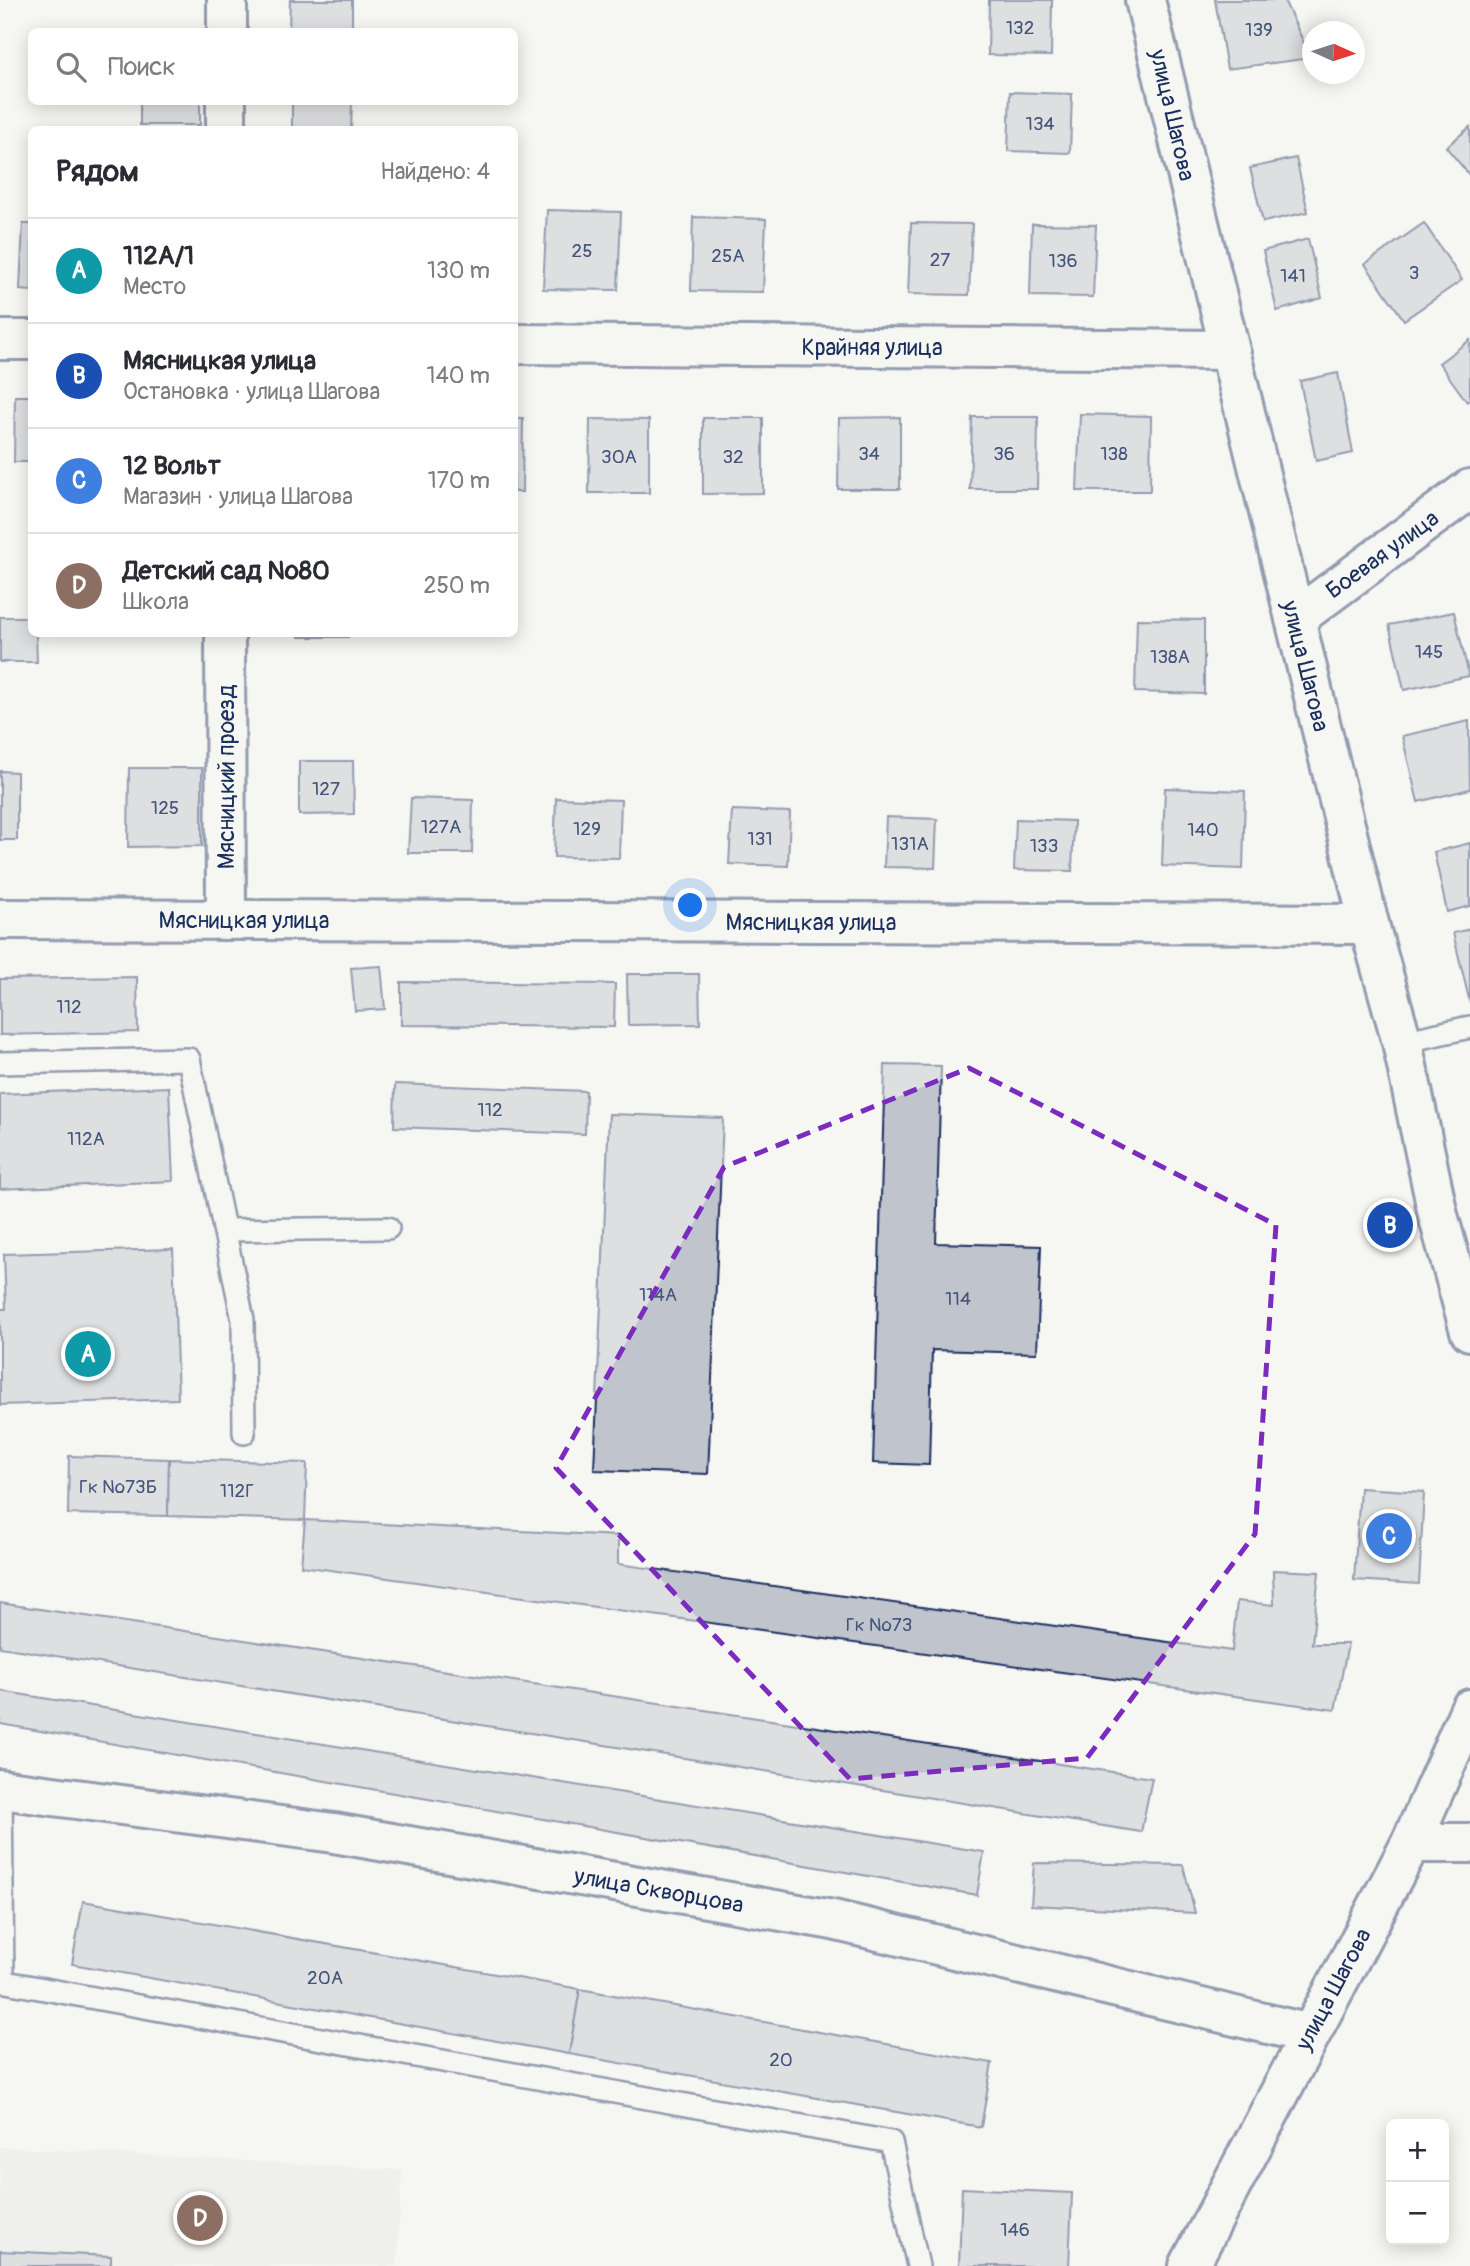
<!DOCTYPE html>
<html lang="ru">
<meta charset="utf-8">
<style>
body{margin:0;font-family:Pangolin,sans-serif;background:#f7f7f7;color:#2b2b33}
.controls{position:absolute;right:21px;bottom:21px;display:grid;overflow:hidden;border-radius:10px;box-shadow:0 4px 18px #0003}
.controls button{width:63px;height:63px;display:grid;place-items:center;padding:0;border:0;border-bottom:2px solid #e1e1e2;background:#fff;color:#2b2b33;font:35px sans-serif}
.compass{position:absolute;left:1302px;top:21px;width:63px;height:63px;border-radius:50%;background:#fff;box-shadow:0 4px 18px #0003;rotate:93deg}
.you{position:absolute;left:691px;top:906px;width:24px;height:24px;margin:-18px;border:5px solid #fff;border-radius:50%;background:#1a73e8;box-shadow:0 0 0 10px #1a73e833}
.badge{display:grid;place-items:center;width:46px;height:46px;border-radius:50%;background:#7c3aed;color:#fff;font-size:23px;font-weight:700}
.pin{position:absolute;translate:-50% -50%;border:4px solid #fff;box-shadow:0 2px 7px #0006}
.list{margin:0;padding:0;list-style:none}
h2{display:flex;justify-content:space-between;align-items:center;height:91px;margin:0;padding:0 28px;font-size:30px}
h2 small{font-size:23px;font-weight:400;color:#7c7c81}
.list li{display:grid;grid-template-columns:46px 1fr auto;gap:21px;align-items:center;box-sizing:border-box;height:105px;padding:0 28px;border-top:2px solid #e1e1e2}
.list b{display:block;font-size:26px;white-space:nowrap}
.list p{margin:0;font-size:23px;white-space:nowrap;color:#7c7c81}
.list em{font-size:23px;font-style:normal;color:#7c7c81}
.icon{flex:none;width:38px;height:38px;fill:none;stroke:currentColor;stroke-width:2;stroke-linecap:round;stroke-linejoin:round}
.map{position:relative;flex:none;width:1470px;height:2266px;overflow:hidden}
.search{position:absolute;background:#fff;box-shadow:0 4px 18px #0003;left:28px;top:28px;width:490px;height:77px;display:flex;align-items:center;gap:18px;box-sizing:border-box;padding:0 24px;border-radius:10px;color:#7c7c81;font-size:26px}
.panel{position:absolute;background:#fff;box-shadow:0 4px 18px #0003;left:28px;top:126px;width:490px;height:511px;border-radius:10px}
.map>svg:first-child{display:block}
.built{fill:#e6e7e7}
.building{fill:#c0c4cd;stroke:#1b2f5e;stroke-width:2}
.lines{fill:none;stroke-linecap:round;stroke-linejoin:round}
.service-casing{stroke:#1b2f5e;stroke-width:26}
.minor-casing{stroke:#1b2f5e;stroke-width:44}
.tertiary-casing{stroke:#1b2f5e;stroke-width:44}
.secondary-casing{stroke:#1b2f5e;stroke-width:44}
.service{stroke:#f6f6f2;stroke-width:21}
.minor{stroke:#f6f6f2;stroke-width:38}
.tertiary{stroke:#f6f6f2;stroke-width:38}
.secondary{stroke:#f6f6f2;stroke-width:38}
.marked{fill:none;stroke:#7b2cbf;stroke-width:5;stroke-dasharray:14 9;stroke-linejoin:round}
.labels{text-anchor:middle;stroke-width:5;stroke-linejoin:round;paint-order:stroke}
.number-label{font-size:19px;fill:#44547a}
.street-label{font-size:23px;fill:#1b2f5e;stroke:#f6f6f2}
</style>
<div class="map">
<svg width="1470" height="2266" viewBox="0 0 1470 2266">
<rect width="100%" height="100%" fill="#f6f6f2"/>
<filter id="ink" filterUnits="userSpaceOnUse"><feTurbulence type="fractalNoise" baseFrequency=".0143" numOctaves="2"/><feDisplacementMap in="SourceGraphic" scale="14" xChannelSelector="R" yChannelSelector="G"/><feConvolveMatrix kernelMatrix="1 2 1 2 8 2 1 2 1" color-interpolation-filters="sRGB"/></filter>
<g filter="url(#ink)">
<polygon class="built" points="0,2147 402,2170 397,2266 0,2266"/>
<g class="building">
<polygon points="290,0 352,0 352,28 289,29"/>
<polygon points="989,0 1052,0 1051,56 988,55"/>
<polygon points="1215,0 1284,0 1311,58 1227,69"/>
<polygon points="1010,92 1072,94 1070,153 1008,151"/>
<rect x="140" y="102" width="60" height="23"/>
<polygon points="292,102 352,102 351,130 292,130"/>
<polygon points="1470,127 1470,176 1446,147"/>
<polygon points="1296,158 1308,212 1263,222 1250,168"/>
<polygon points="547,210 621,212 618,290 543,289"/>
<polygon points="693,217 766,219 763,292 691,291"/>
<polygon points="911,223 972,224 969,295 908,294"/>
<polygon points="1424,223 1462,280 1404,320 1365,264"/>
<polygon points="23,224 32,224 32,291 20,290"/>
<polygon points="1032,224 1096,225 1093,297 1030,296"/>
<polygon points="1308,239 1322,298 1277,311 1263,251"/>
<polygon points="1470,340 1470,400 1467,402 1439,363"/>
<polygon points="1338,373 1353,453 1316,461 1300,381"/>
<polygon points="15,396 32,396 32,462 14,462"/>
<polygon points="1080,414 1151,416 1150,491 1077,491"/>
<polygon points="900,417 900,489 838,489 839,418"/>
<polygon points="972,417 1038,417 1037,489 970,489"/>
<polygon points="514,418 523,418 522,492 514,492"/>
<polygon points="703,418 763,418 763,493 703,494"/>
<polygon points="590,419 649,420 649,493 589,493"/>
<polygon points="1454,612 1469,676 1404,690 1389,625"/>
<polygon points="0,617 32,617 32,634 36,634 37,662 0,662"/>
<polygon points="1137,619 1204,620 1204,694 1135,692"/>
<rect x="299" y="634" width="49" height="3"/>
<polygon points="1469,721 1470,789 1418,802 1402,736"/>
<polygon points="299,761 353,761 354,814 299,815"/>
<polygon points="129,768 202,768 202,846 128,847"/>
<polygon points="0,771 17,772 17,840 0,840"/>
<polygon points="1165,788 1245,791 1243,869 1162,866"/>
<polygon points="411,798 473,800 472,853 408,853"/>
<polygon points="556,798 621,800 619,858 554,857"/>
<polygon points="732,810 790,812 788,866 729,864"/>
<polygon points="886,817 937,819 935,868 884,867"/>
<polygon points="1016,819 1074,821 1072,871 1014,870"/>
<polygon points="1470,843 1470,906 1447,912 1434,852"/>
<polygon points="1470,929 1470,1003 1453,933"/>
<polygon points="381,966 385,1009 355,1011 351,968"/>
<polygon points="627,974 699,974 700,1024 628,1025"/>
<polygon points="137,977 138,1032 0,1035 0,979"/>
<polygon points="401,982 615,984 614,1027 401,1025"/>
<polygon points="885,1065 941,1066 936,1243 1041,1246 1037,1353 932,1350 929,1465 873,1463"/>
<polygon points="395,1084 586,1091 585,1134 394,1127"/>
<polygon points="169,1087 173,1181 0,1189 0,1094"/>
<polygon points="609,1114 723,1118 708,1474 594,1470"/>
<polygon points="173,1249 178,1399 0,1405 0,1309 6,1309 4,1254"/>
<polygon points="69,1456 169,1459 168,1516 68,1514"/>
<polygon points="169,1459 307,1463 305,1520 168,1516"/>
<polygon points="1360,1488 1424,1492 1419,1584 1354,1580"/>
<polygon points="305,1520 618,1536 618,1564 1232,1651 1237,1601 1274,1605 1273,1570 1319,1572 1312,1644 1348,1644 1335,1710 301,1566"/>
<polygon points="0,1603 1152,1778 1141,1832 0,1647"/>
<polygon points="0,1691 984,1852 977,1895 0,1724"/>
<polygon points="1034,1863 1183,1865 1195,1913 1031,1905"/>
<polygon points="83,1901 580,1989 569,2054 72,1964"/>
<polygon points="580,1989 992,2063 981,2127 569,2054"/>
<polygon points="962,2188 1072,2193 1069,2266 959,2266"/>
<polygon points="0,2251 111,2256 111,2266 0,2266"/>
</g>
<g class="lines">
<defs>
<g id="service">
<polyline points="1402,1042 1470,1027"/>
<polyline points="0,1063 189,1059 243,1320 244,1433"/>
<polyline points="225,1230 388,1228"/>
<polyline points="1,1789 3,1980"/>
<polyline points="0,1981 891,2142 918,2266"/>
</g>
<g id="minor">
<polyline points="227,32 227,0"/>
<polyline points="226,130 226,102"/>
<polyline points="0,340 32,340"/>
<polyline points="514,344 1229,350"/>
<polyline points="225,634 226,920"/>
<polyline points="0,919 1369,924"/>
<polyline points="1411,1843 1470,1843"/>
</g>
<g id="tertiary">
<polyline points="1295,619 1470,489"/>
<polyline points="0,1789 334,1833 833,1920 1310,2034"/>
</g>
<g id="secondary">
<polyline points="1145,0 1369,924 1402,1042 1438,1215 1470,1331"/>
<polyline points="1189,2266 1411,1843 1470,1709"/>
</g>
</defs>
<use href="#service" class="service-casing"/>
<use href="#minor" class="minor-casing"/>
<use href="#tertiary" class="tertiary-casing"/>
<use href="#secondary" class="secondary-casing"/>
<use href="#service" class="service"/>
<use href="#minor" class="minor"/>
<use href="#tertiary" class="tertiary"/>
<use href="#secondary" class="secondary"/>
</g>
</g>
<path d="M0 0H1470V2266H0ZM969,1068L1276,1225L1255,1534L1087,1758L850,1779L556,1468L724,1167Z" fill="#f6f6f2" fill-opacity=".55" fill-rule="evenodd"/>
<path class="marked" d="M969,1068L1276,1225L1255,1534L1087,1758L850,1779L556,1468L724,1167Z"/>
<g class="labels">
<g class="number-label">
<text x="1020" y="34">132</text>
<text x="1259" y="36">139</text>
<text x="1040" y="130">134</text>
<text x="582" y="257">25</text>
<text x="728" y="262">25А</text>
<text x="940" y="266">27</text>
<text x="1063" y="267">136</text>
<text x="1414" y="279">3</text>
<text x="1293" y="282">141</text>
<text x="869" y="460">34</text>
<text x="1004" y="460">36</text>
<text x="1114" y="460">138</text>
<text x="619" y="463">30А</text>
<text x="733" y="463">32</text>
<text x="1429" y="658">145</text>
<text x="1170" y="663">138А</text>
<text x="326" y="795">127</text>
<text x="165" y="814">125</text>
<text x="441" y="833">127А</text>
<text x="587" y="835">129</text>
<text x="1203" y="836">140</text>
<text x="760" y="845">131</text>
<text x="910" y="850">131А</text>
<text x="1044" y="852">133</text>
<text x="69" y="1013">112</text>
<text x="490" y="1116">112</text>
<text x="86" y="1145">112А</text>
<text x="658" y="1301">114А</text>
<text x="958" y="1305">114</text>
<text x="118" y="1493">Гк №73Б</text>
<text x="237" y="1497">112Г</text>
<text x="879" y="1631">Гк №73</text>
<text x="325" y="1984">20А</text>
<text x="781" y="2066">20</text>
<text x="1015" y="2236">146</text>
</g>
<g class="street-label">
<text transform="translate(1173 115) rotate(77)" y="8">улица Шагова</text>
<text x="872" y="355">Крайняя улица</text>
<text transform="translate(1382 554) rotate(-36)" y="8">Боевая улица</text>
<text transform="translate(1306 666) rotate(76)" y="8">улица Шагова</text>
<text transform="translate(226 777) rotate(-90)" y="8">Мясницкий проезд</text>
<text x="244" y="928">Мясницкая улица</text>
<text x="811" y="930">Мясницкая улица</text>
<text transform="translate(659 1890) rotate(10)" y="8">улица Скворцова</text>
<text transform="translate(1333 1989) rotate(-62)" y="8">улица Шагова</text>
</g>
</g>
</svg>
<div class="controls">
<button>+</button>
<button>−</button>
</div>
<svg class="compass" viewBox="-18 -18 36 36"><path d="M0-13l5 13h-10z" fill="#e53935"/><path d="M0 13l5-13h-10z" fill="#7c7c81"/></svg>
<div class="you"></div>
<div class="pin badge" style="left:88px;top:1354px;background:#0f9aa8">A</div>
<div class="pin badge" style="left:1390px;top:1225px;background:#1a4fb4">B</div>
<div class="pin badge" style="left:1389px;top:1536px;background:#3f7fe0">C</div>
<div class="pin badge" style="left:200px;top:2218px;background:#8d6e63">D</div>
<div class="search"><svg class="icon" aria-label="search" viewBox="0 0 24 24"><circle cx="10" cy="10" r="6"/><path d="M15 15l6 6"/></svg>Поиск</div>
<section class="panel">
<h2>Рядом<small>Найдено: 4</small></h2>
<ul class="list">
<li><span class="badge" style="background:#0f9aa8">A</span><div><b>112А/1</b><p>Место</p></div><em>130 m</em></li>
<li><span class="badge" style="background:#1a4fb4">B</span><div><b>Мясницкая улица</b><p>Остановка · улица Шагова</p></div><em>140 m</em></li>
<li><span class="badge" style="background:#3f7fe0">C</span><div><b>12 Вольт</b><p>Магазин · улица Шагова</p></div><em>170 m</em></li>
<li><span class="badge" style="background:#8d6e63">D</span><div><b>Детский сад №80</b><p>Школа</p></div><em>250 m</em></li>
</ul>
</section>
</div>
